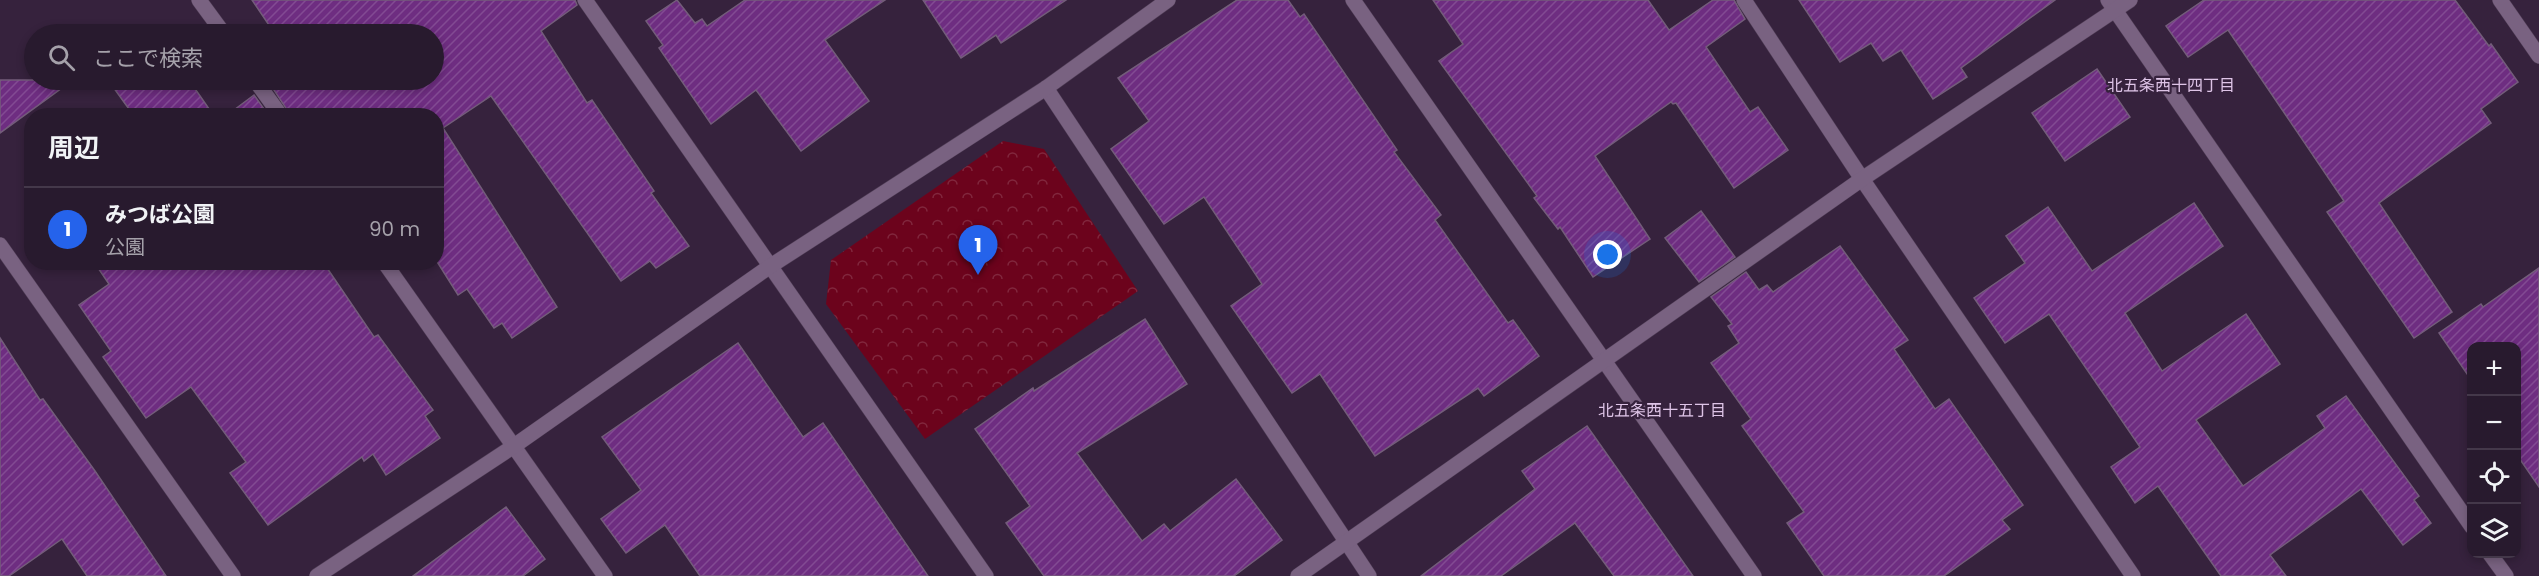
<!DOCTYPE html>
<html lang="ja">
<meta charset="utf-8">
<style>
body{margin:0;font-family:Poppins,"Noto Sans JP",sans-serif;background:#34273a;color:#f1f3f6}
.controls{position:absolute;right:18px;bottom:18px;display:grid;overflow:hidden;border-radius:12px;box-shadow:0 3px 9px #0003}
.controls button{width:54px;height:54px;display:grid;place-items:center;padding:0;border:0;border-bottom:2px solid #44384a;background:#281a2e;color:#f1f3f6;font:30px sans-serif}
.you{position:absolute;left:1608px;top:255px;width:21px;height:21px;margin:-15px;border:4px solid #fff;border-radius:50%;background:#1a73e8;box-shadow:0 0 0 9px #1a73e833}
.badge{display:grid;place-items:center;width:39px;height:39px;border-radius:50%;background:#2563eb;color:#fff;font-size:20px;font-weight:700}
.pin{position:absolute;translate:-50% -50px;filter:drop-shadow(0 2px 3px #0008)}
.pin::after{content:'';position:absolute;top:32px;width:21px;height:18px;background:inherit;clip-path:polygon(0 0,100% 0,50% 100%)}
.list{margin:0;padding:0;list-style:none}
h2{display:flex;justify-content:space-between;align-items:center;height:78px;margin:0;padding:0 24px;font-size:26px}
h2 small{font-size:20px;font-weight:400;color:#a5a1aa}
.list li{display:grid;grid-template-columns:39px 1fr auto;gap:18px;align-items:center;box-sizing:border-box;height:84px;padding:0 24px;border-top:2px solid #44384a}
.list b{display:block;font-size:22px;white-space:nowrap}
.list p{margin:0;font-size:20px;white-space:nowrap;color:#a5a1aa}
.list em{font-size:20px;font-style:normal;color:#a5a1aa}
.icon{flex:none;width:33px;height:33px;fill:none;stroke:currentColor;stroke-width:2;stroke-linecap:round;stroke-linejoin:round}
.map{position:relative;flex:none;width:2539px;height:576px;overflow:hidden}
.search{position:absolute;background:#281a2e;box-shadow:0 3px 9px #0003;left:24px;top:24px;width:420px;height:66px;display:flex;align-items:center;gap:15px;box-sizing:border-box;padding:0 21px;border-radius:33px;color:#a5a1aa;font-size:22px}
.panel{position:absolute;background:#281a2e;box-shadow:0 3px 9px #0003;left:24px;top:108px;width:420px;height:162px;border-radius:24px}
.map>svg:first-child{display:block}
.park{fill:url(#park-crowns)}
.building{fill:url(#building-hatch);stroke:#735c7a;stroke-width:1.5}
.lines{fill:none;stroke-linecap:round;stroke-linejoin:round}
.street-casing{stroke:#4f3d55;stroke-width:16}
.street{stroke:#796281;stroke-width:15}
.labels{text-anchor:middle;stroke-width:4.5;stroke-linejoin:round;paint-order:stroke}
.neighbourhood-label{font-size:16px;fill:#dec4e7;stroke:#36223d}
</style>
<div class="map">
<svg width="2539" height="576" viewBox="0 0 2539 576">
<defs>
<pattern id="park-crowns" width="20" height="18" patternUnits="userSpaceOnUse" patternTransform="scale(1.5)"><rect width="20" height="18" fill="#6c031c"/><path d="M2 6a3 3 0 1 1 6 0M12 15a3 3 0 1 1 6 0" fill="none" stroke="#81273d"/></pattern>
<pattern id="building-hatch" width="6" height="6" patternUnits="userSpaceOnUse" patternTransform="scale(1.5)"><rect width="6" height="6" fill="#6e2d81"/><path d="M-1 1l2-2M0 6l6-6M5 7l2-2" fill="none" stroke="#824a93"/></pattern>
</defs>
<rect width="100%" height="100%" fill="#36223d"/>
<polygon class="park" points="1003,141 1044,149 1138,291 925,439 826,304 831,260"/>
<g class="building">
<polygon points="252,0 575,0 577,5 541,31 587,103 592,100 654,191 651,193 689,246 656,268 650,261 621,281 491,96 443,128 557,307 512,338 502,323 494,328 467,289 458,295 436,260 436,116 291,116 270,84 275,80 434,80 434,34 275,34"/>
<polygon points="677,0 695,23 702,19 707,26 745,0 885,0 825,40 869,101 801,151 756,90 711,124 659,48 663,45 646,21"/>
<polygon points="923,0 1066,0 1001,43 996,35 961,58"/>
<polygon points="1237,0 1288,0 1300,17 1304,14 1397,150 1394,152 1441,215 1435,220 1508,323 1513,320 1539,356 1484,396 1478,388 1375,456 1320,374 1292,393 1231,306 1262,284 1204,197 1164,224 1111,149 1149,121 1118,78"/>
<polygon points="1433,0 1648,0 1669,30 1713,0 1734,0 1745,19 1706,47 1750,112 1758,107 1788,150 1734,188 1676,103 1673,104 1671,102 1595,156 1650,239 1593,277 1560,227 1558,229 1534,198 1537,196 1439,61 1463,44"/>
<polygon points="1799,0 2055,0 1961,68 1967,77 1933,99 1901,50 1883,61 1871,43 1840,62"/>
<polygon points="2204,0 2455,0 2489,46 2491,44 2518,82 2481,109 2491,123 2379,203 2452,312 2414,338 2327,212 2344,201 2228,30 2188,57 2166,26"/>
<polygon points="2097,69 2130,117 2065,161 2032,113"/>
<polygon points="0,80 73,80 0,133"/>
<polygon points="108,80 189,80 214,116 134,116"/>
<polygon points="254,95 269,116 226,116"/>
<polygon points="2194,203 2223,246 2125,313 2162,371 2246,314 2280,364 2196,420 2243,486 2325,428 2317,416 2346,396 2419,496 2414,500 2431,523 2403,545 2361,489 2270,555 2286,576 2221,576 2158,486 2135,503 2111,467 2140,447 2049,314 2005,343 1974,298 2025,263 2006,236 2048,207 2092,271"/>
<polygon points="1701,211 1735,257 1699,282 1665,238"/>
<polygon points="1840,246 1908,340 1894,349 1935,409 1949,399 2023,505 2002,520 2010,529 1944,576 1824,576 1787,523 1804,512 1742,426 1751,419 1711,363 1739,343 1728,326 1732,324 1711,297 1746,272 1759,290 1767,285 1773,292"/>
<polygon points="94,262 323,262 374,337 378,335 433,410 425,416 440,438 386,475 373,454 364,461 362,457 268,525 230,473 246,462 191,387 146,418 103,357 111,351 79,305 109,284"/>
<polygon points="2539,268 2539,487 2517,455 2517,346 2472,346 2472,381 2439,333 2481,304 2483,307"/>
<polygon points="1145,319 1187,384 1077,453 1142,541 1164,524 1170,531 1236,479 1282,540 1234,576 1044,576 1006,523 1030,506 975,429 1033,388 1034,391"/>
<polygon points="0,338 40,400 43,399 95,471 166,576 87,576 62,539 9,576 0,576"/>
<polygon points="738,343 803,437 823,423 928,576 700,576 665,525 626,553 601,519 641,490 602,437"/>
<polygon points="1587,426 1693,576 1614,576 1575,523 1501,576 1421,576 1535,489 1522,471"/>
<polygon points="506,507 545,559 523,576 413,576"/>
</g>
<g class="lines">
<defs>
<g id="street">
<polyline points="199,0 224,34"/>
<polyline points="585,0 986,576"/>
<polyline points="1353,0 1754,576"/>
<polyline points="1744,0 1862,179 2133,576"/>
<polyline points="2108,0 2472,527"/>
<polyline points="2500,0 2539,56"/>
<polyline points="255,80 281,116"/>
<polyline points="1046,88 1369,576"/>
<polyline points="0,245 233,576"/>
<polyline points="384,262 605,576"/>
<polyline points="2490,554 2506,576"/>
<polyline points="317,576 514,446 769,267 1046,88 1168,0"/>
<polyline points="1298,576 1862,179 2130,0"/>
</g>
</defs>
<use href="#street" class="street-casing"/>
<use href="#street" class="street"/>
</g>
<g class="labels">
<g class="neighbourhood-label">
<text x="2171" y="91">北五条西十四丁目</text>
<text x="1662" y="416">北五条西十五丁目</text>
</g>
</g>
</svg>
<div class="controls">
<button>+</button>
<button>−</button>
<button><svg class="icon" aria-label="locate" viewBox="0 0 24 24"><circle cx="12" cy="12" r="6"/><path d="M12 2v4M12 18v4M2 12h4M18 12h4"/></svg></button>
<button><svg class="icon" aria-label="layers" viewBox="0 0 24 24"><path d="M12 4l9 5-9 5-9-5zM3 14l9 5 9-5"/></svg></button>
</div>
<div class="you"></div>
<div class="pin badge" style="left:978px;top:275px">1</div>
<div class="search"><svg class="icon" aria-label="search" viewBox="0 0 24 24"><circle cx="10" cy="10" r="6"/><path d="M15 15l6 6"/></svg>ここで検索</div>
<section class="panel">
<h2>周辺<small></small></h2>
<ul class="list">
<li><span class="badge">1</span><div><b>みつば公園</b><p>公園</p></div><em>90 m</em></li>
</ul>
</section>
</div>
